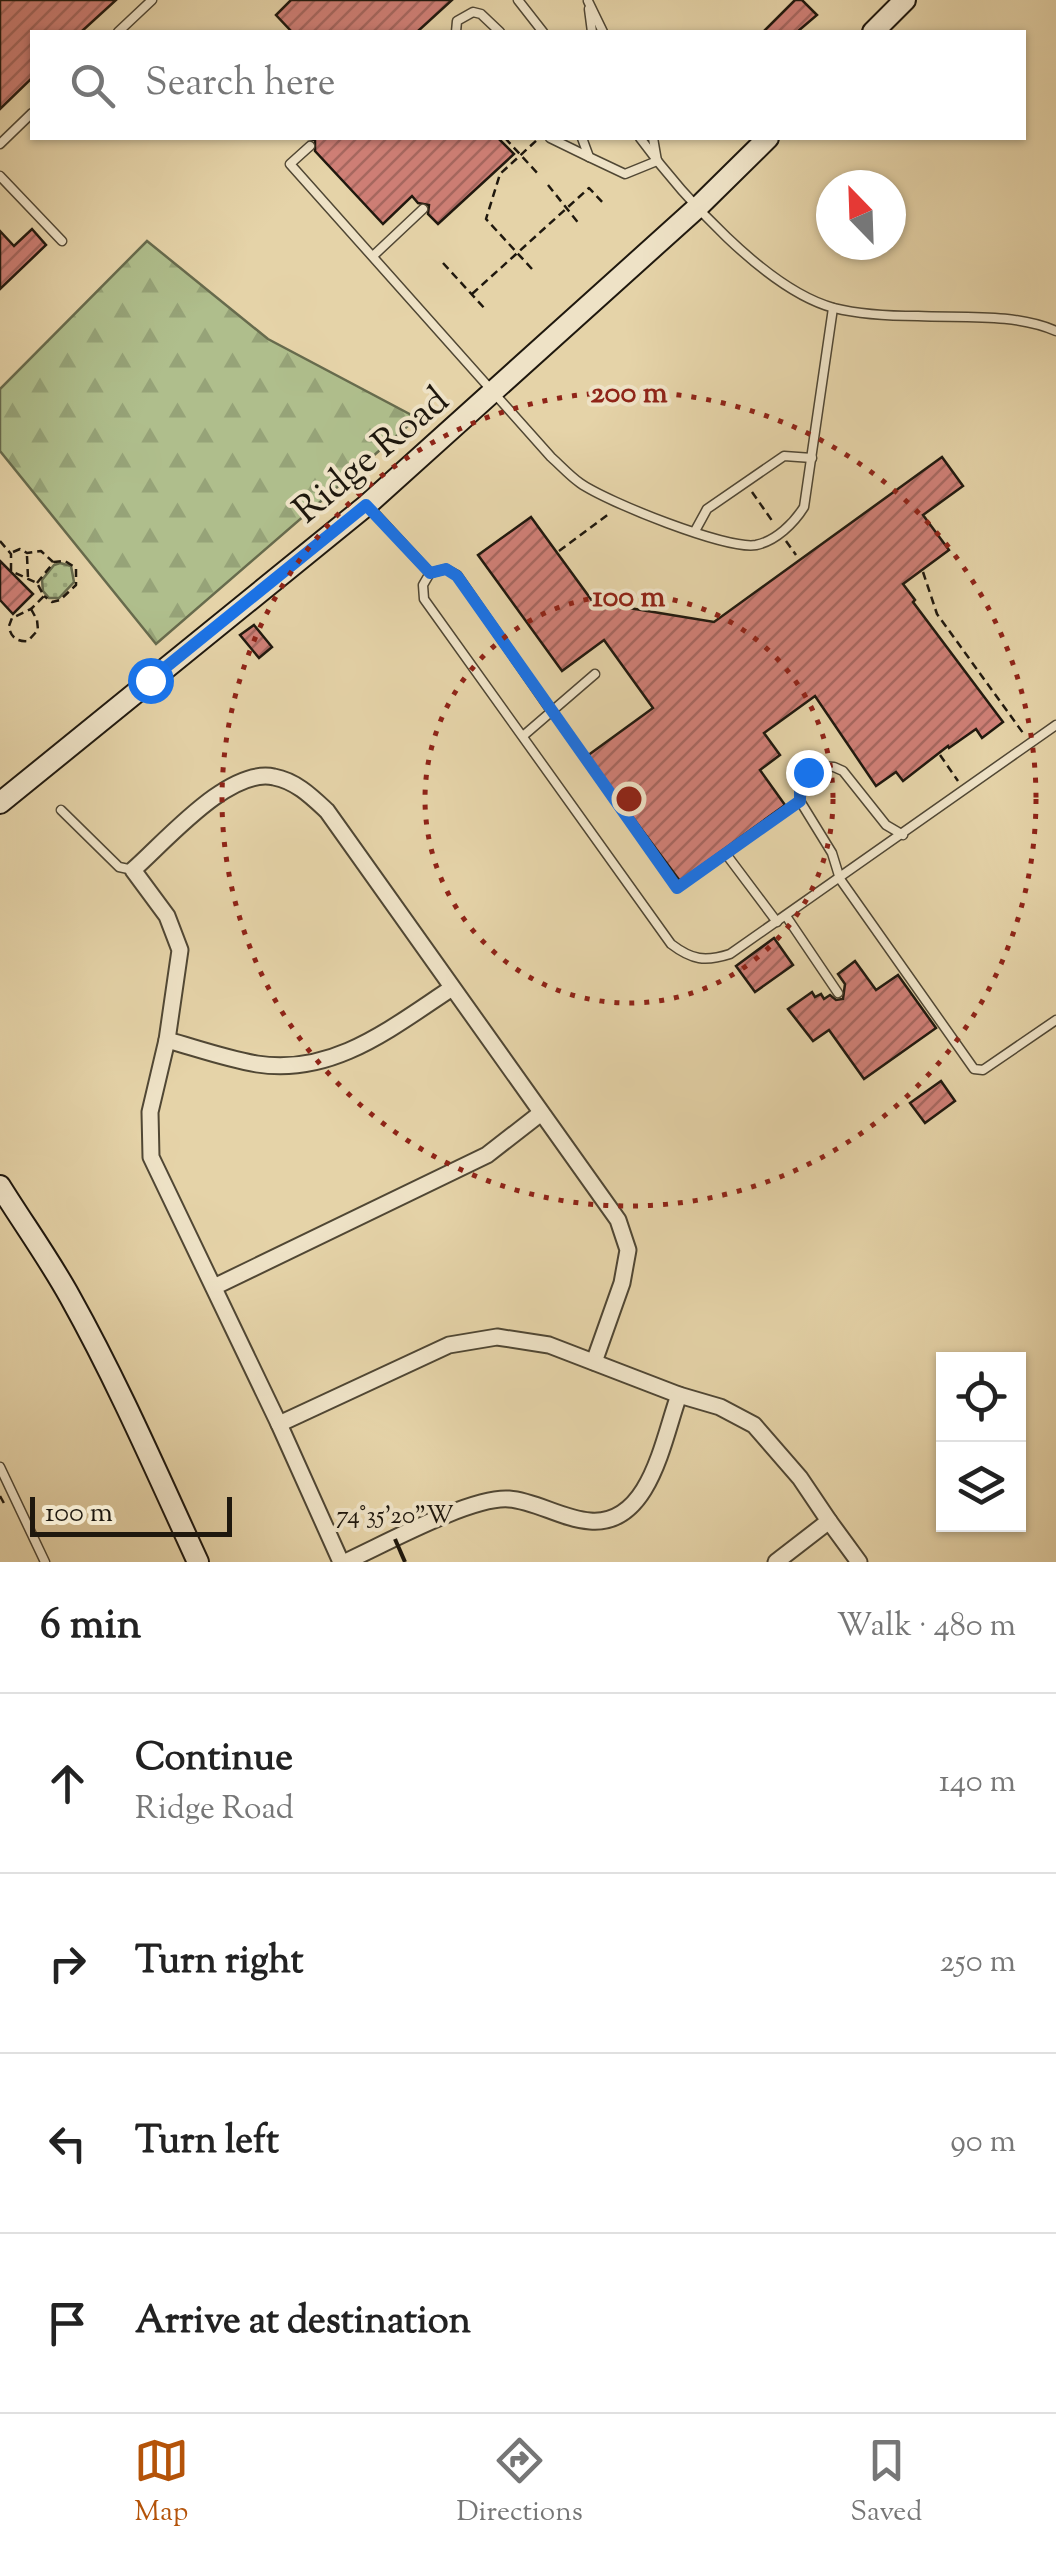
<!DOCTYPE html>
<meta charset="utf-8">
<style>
body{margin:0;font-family:"Sorts Mill Goudy",serif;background:#f6f6f6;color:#222}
.controls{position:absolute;right:30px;bottom:30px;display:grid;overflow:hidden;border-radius:0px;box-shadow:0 2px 8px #0004}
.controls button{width:90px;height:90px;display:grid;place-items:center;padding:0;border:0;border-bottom:2px solid #e0e0e0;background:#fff;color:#222;font:50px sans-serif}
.compass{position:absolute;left:816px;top:170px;width:90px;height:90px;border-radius:50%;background:#fff;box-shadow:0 2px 8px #0004;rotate:337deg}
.scale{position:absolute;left:30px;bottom:25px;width:202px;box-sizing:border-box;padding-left:10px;border:5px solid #1f180e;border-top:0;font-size:28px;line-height:35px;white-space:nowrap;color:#1f180e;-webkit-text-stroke:8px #eee2c6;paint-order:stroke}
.stop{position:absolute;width:30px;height:30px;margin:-22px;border:8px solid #1a73e8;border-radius:50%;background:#fff}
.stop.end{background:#1a73e8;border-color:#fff;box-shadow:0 2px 10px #0008}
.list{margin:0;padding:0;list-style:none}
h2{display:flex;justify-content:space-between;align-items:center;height:130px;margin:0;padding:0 40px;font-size:42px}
h2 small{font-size:32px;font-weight:400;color:#767676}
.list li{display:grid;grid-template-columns:65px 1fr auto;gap:30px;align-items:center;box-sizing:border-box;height:180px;padding:0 40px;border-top:2px solid #e0e0e0}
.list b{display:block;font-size:38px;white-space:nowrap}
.list p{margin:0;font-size:32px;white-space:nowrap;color:#767676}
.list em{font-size:32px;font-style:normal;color:#767676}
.icon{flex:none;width:55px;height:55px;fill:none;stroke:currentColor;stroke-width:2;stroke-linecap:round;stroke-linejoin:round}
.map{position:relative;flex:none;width:1056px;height:1562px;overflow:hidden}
.search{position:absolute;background:#fff;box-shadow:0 2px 8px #0004;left:30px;right:30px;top:30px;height:110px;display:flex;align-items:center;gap:25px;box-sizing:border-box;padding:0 35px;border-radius:0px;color:#767676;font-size:38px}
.sheet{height:850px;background:#fff}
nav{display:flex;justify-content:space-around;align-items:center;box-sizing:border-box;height:140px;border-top:2px solid #e0e0e0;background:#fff;font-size:28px;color:#767676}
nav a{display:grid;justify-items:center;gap:5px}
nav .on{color:#b45309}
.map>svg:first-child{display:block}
.forest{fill:url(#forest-firs);stroke:#676b4d;stroke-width:2.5}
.park{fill:url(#park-dots);stroke:#676b4d;stroke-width:2.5}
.building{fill:url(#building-hatch);stroke:#1f180e;stroke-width:2.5}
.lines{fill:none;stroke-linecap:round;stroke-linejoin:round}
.lane-casing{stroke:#504734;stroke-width:11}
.street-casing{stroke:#504734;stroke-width:19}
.secondary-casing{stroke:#1f180e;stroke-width:24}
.path{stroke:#1f180e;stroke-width:2.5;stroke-dasharray:8 5;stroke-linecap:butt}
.lane{stroke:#eee2c6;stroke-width:8}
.street{stroke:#eee2c6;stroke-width:15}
.secondary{stroke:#eee2c6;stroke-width:20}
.route{stroke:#1a73e8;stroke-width:12}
.ticks{fill:none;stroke:#1f180e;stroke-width:4}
.ring{fill:none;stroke:#8f2418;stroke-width:5;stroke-dasharray:5 10}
.labels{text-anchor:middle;stroke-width:8;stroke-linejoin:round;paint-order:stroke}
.street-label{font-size:38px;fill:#1f180e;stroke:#eee2c6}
.ticks-label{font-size:25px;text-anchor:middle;fill:#1f180e;stroke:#eee2c6;stroke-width:8;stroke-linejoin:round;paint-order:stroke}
.centre{fill:#8f2418;stroke:#eee2c6;stroke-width:5}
.ring-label{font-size:30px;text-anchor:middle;font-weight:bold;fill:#8f2418;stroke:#eee2c6;stroke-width:8;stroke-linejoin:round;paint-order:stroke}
</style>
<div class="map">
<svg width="1056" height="1562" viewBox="0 0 1056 1562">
<defs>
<pattern id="forest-firs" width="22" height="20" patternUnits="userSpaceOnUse" patternTransform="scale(2.5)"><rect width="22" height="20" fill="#afbe8c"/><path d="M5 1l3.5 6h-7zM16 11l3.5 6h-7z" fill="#96a378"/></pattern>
<pattern id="park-dots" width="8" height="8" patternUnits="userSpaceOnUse" patternTransform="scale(2.5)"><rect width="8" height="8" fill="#afbe8c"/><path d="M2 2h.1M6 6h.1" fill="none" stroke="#96a378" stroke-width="1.8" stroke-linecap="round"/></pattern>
<pattern id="building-hatch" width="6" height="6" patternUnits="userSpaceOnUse" patternTransform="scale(2.5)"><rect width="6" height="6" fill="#cf7f76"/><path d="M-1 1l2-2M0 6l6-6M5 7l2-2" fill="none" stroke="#a7675f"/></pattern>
</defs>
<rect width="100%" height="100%" fill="#e5d3a8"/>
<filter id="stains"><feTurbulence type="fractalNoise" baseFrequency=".002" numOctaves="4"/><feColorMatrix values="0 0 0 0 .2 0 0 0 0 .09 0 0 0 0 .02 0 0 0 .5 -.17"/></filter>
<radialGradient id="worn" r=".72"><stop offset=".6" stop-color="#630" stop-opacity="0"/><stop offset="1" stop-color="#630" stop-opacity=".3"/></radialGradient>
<polygon class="forest" points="147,241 268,339 417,418 156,644 0,451 0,389"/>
<polygon class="park" points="60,563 71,566 74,582 59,598 49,598 43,591 42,580 54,565"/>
<g class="building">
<polygon points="0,0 116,0 81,32 32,32 32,78 0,109"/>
<polygon points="291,0 452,0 417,32 292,32 276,15"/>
<polygon points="795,0 802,0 817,15 797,32 763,32"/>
<polygon points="302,138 498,138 514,154 438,224 428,214 429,205 418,203 412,196 383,224 315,151 315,140"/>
<polygon points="32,229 46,245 0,289 0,231 14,246"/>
<polygon points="942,457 963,486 923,515 949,550 903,584 915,600 913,602 1003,722 982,738 976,729 949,748 948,746 903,781 896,772 876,786 815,696 764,733 780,755 760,770 785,805 680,881 587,756 653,708 604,640 562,671 478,555 531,517 593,602 714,622"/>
<polygon points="0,561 33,594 13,614 0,600"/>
<polygon points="254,625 272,647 259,658 240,635"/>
<polygon points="774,938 793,965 755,992 736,966"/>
<polygon points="855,961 876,990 898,975 936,1028 864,1079 829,1030 813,1041 788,1009 812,992 815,997 821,994 824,999 830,995 836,1000 843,999 845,984 838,974"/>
<polygon points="941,1081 955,1101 925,1123 910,1103"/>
</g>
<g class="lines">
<defs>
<g id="lane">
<polyline points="518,0 543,32"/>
<polyline points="588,1 603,32"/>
<polyline points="589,9 592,32"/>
<polyline points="118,32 152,0"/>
<polyline points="456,32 457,21 473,12 481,14 500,32"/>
<polyline points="550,138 589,157"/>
<polyline points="582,138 589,157 625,174 657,161 653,138"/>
<path d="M640,138C681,194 766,290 834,308C862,315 890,316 918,316C962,318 1015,313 1056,331"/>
<polyline points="0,144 32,113"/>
<path d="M310,146L290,164L551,457C561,466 570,476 580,483C607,502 727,550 756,545C776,541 794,523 804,507L833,308"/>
<polyline points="0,176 62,241"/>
<polyline points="373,256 423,209"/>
<path d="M369,507L430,573L423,585L424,599L671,944C692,960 705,962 730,954L1056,725"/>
<polyline points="695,531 707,509 784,456 812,458"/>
<polyline points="430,573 446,569 457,575 552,712"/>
<polyline points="523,736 595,674"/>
<polyline points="61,810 119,867 133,870"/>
<polyline points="903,835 886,825 843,771 834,767 818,766 803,778 800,801 832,853 840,879 974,1069 983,1070 1056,1020"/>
<polyline points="726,854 777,922"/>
<polyline points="786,916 838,993"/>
<polyline points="0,1467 45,1562"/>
</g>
<g id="street">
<path d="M167,1040C196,1048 227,1059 257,1064C333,1076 391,1028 452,988"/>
<polyline points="214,1287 487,1155 541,1113"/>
<path d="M279,1424L151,1157L150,1112L167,1040L180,950L167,916L133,870C166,841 229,767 274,777C296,781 312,797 327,811L618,1220L628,1250L622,1283L594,1362"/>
<polyline points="829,1521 859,1562"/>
<polyline points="341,1562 279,1424 449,1345 497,1337 549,1345 679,1395 720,1407 754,1425 800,1478 829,1521 776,1562"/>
<path d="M345,1562C383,1545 471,1496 509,1499C536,1501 562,1519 590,1521C650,1526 663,1439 679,1395"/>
</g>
<g id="secondary">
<polyline points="873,32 905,0"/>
<polyline points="0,803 367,505 699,206 768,138"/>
<path d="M0,1186C23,1223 49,1259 70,1297C118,1383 157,1473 198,1562"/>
</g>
</defs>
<use href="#lane" class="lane-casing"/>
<use href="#street" class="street-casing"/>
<use href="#secondary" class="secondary-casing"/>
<g class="path">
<polyline points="505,138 540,176"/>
<polyline points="548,185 580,225"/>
<polyline points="443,263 486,310"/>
<polyline points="532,269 486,219 500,174 538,139"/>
<polyline points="472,294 589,188 604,204"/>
<polyline points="752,492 773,522"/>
<polyline points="0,541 11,554 11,571 37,583 44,596 31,609"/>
<polyline points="786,541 796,555"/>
<polyline points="559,551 610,513"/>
<polyline points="13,552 20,549 27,553 41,551 53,562"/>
<polyline points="27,556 28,578"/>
<polyline points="923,572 937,614 1023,733"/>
<polyline points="37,583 54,562 65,561 76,568 76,585 60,600 52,602 44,596"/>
<path d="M31,609L37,620L38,630L28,641C17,642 10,637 9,626L12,618Z"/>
<polyline points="558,719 677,889 718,860"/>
<polyline points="940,755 958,781"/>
<polyline points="737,846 791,807"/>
<polyline points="0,1496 6,1507"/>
</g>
<use href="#lane" class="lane"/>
<use href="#street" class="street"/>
<use href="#secondary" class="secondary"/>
</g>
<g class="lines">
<polyline class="route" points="150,680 366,505 430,573 446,569 457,576 677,888 800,801 800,788 808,772"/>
</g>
<path class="ticks" d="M395,1539L405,1562"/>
<g class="ring">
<circle cx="629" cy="799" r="204"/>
<circle cx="629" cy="799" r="407"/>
</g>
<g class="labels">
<g class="street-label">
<text transform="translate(370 454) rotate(-40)" y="13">Ridge Road</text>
</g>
</g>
<g class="ticks-label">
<text x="395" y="1523">74°35'20"W</text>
</g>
<circle cx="629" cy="799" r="15" class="centre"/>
<g class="ring-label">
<text x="629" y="402">200 m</text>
<text x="629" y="606">100 m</text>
</g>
<rect width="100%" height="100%" filter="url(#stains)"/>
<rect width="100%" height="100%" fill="url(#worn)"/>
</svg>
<div class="controls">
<button><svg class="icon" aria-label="locate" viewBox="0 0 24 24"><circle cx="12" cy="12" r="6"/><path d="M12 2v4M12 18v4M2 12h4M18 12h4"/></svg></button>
<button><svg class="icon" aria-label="layers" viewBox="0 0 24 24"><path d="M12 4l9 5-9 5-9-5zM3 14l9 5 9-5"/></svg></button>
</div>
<svg class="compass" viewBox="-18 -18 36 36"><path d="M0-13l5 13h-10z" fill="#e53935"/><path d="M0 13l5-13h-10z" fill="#767676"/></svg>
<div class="scale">100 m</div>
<div class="stop" style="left:150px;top:680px"></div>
<div class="stop end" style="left:808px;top:772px"></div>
<div class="search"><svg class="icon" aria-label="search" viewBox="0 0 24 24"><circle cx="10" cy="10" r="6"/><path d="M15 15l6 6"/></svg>Search here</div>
</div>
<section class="sheet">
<h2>6 min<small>Walk · 480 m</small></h2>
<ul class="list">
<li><svg class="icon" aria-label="ahead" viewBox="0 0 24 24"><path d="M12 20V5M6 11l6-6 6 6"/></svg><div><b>Continue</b><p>Ridge Road</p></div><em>140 m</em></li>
<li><svg class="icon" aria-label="right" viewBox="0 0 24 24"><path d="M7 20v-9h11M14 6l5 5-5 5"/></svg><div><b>Turn right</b></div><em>250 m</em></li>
<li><svg class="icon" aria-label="left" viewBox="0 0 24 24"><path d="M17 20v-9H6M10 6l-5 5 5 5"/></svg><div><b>Turn left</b></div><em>90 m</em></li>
<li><svg class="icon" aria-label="arrive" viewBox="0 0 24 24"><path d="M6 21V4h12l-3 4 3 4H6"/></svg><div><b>Arrive at destination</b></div></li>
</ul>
</section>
<nav>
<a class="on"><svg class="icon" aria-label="map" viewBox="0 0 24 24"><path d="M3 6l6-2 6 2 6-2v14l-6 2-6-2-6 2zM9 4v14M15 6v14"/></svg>Map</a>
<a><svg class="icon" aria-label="directions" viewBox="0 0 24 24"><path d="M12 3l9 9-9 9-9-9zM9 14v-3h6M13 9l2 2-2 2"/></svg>Directions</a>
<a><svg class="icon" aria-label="saved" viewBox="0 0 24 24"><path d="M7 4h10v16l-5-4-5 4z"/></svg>Saved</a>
</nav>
